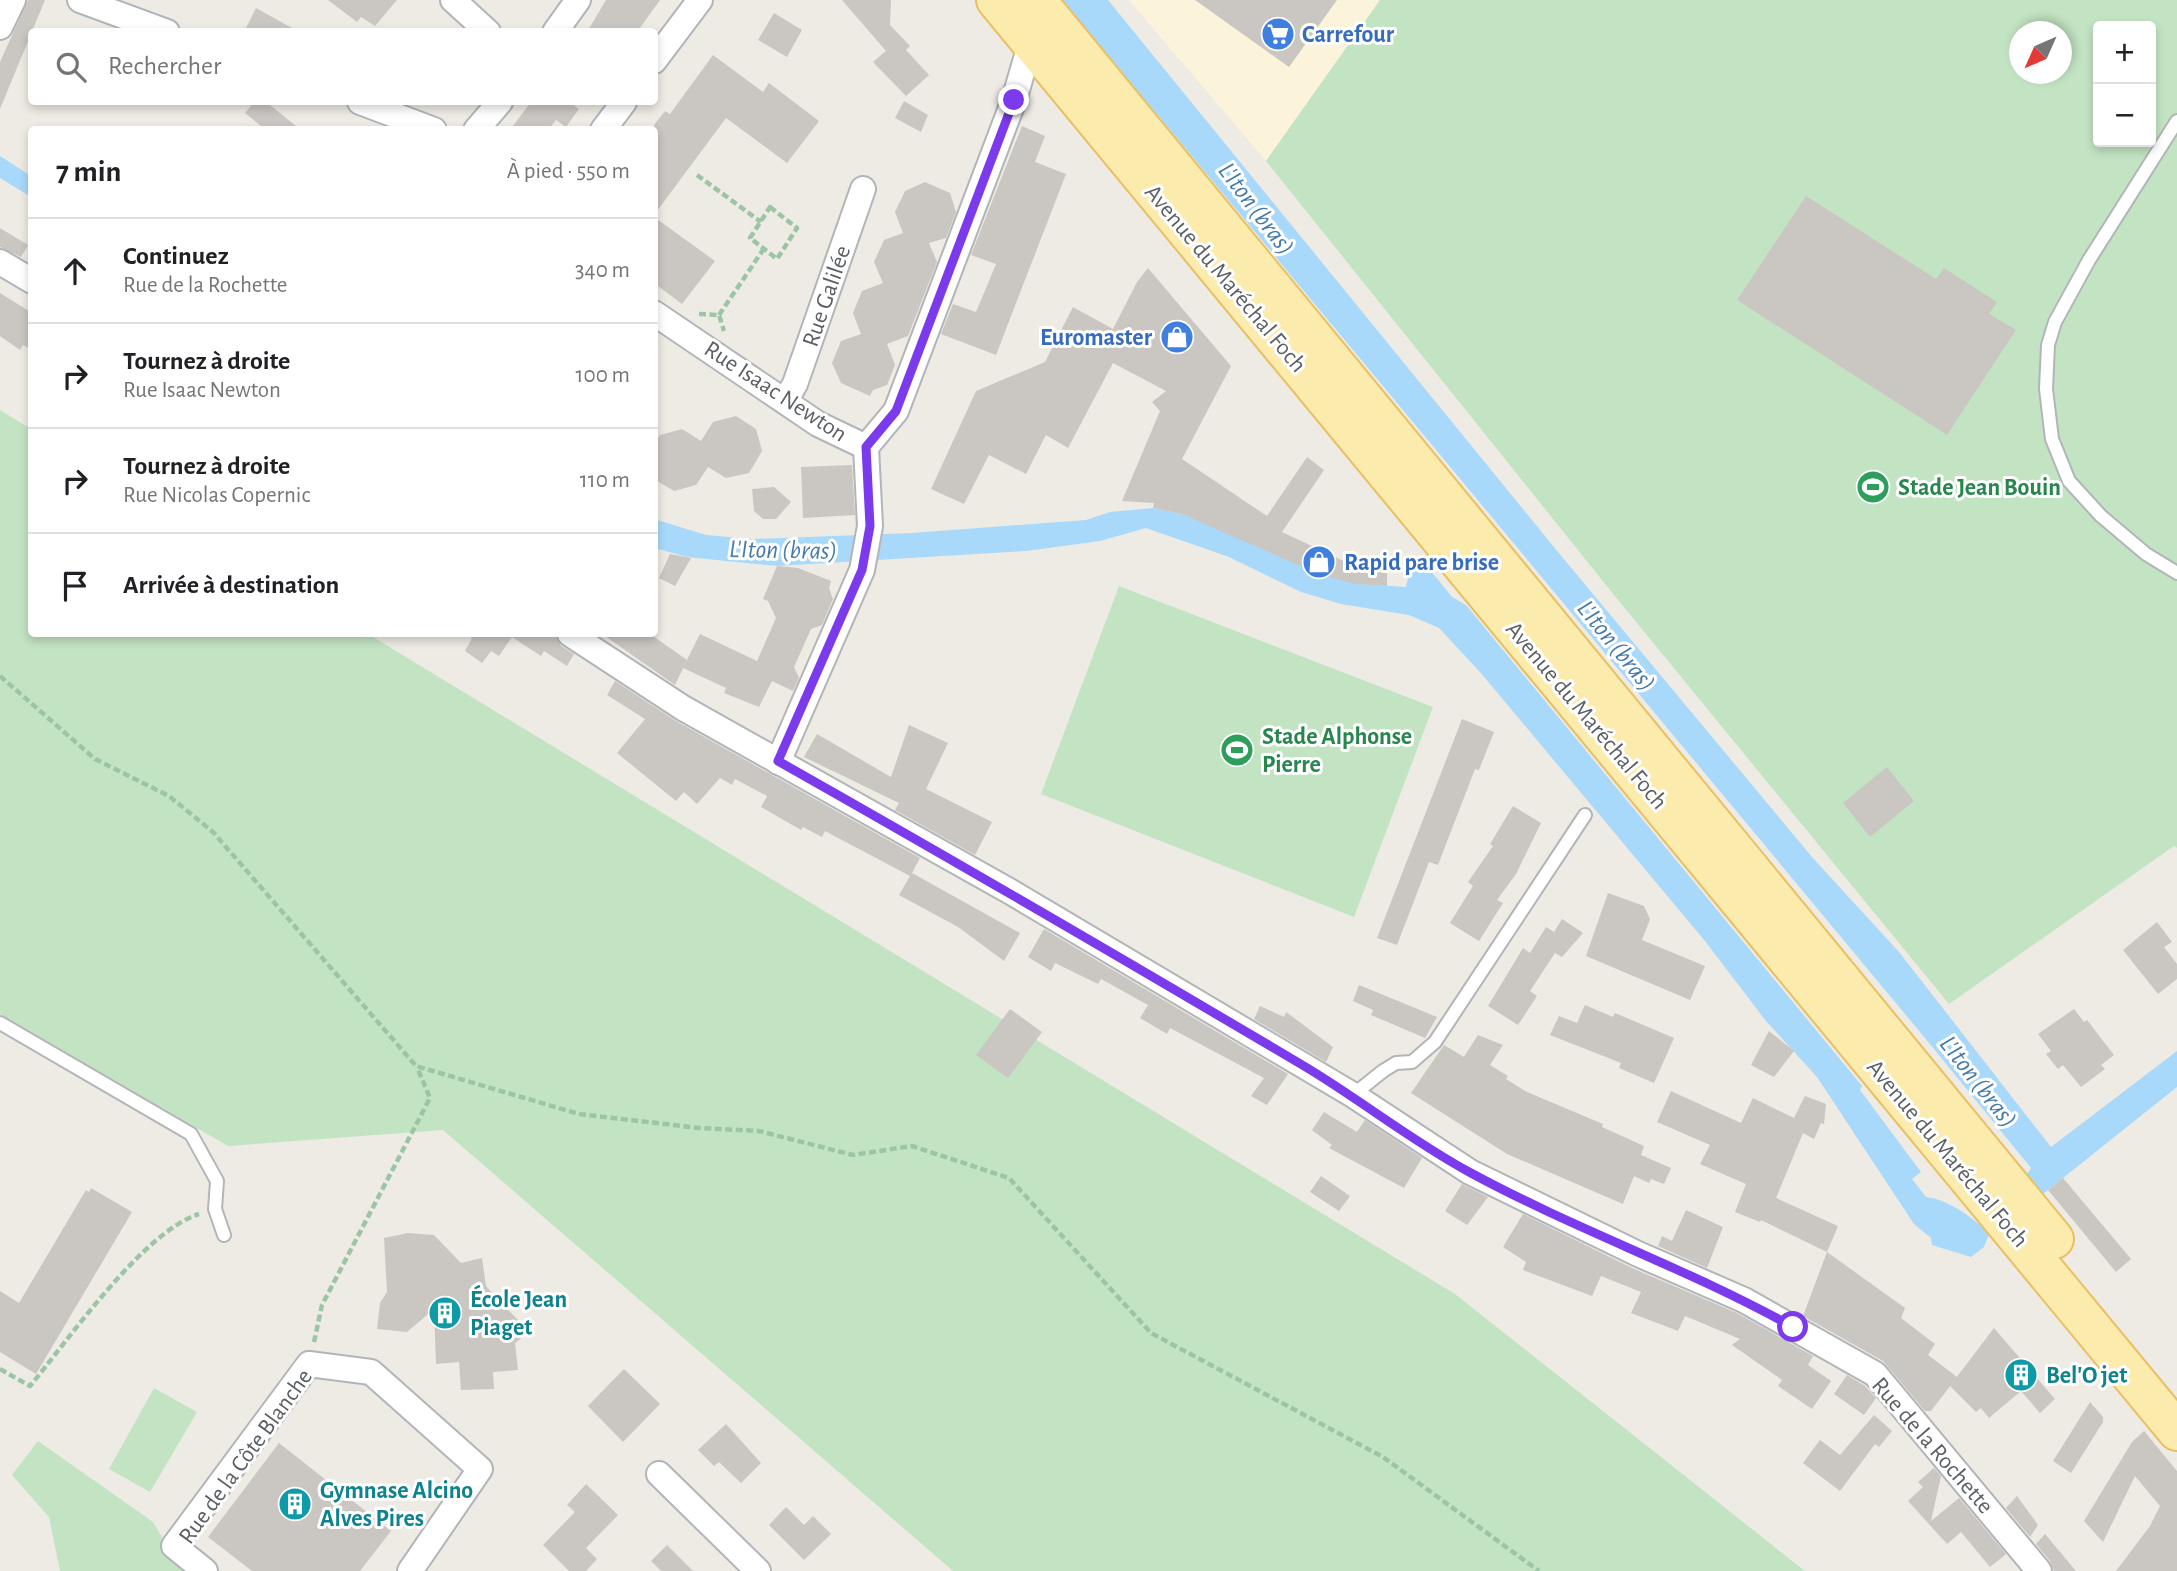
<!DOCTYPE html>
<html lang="fr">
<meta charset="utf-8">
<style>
body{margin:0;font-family:"Alegreya Sans",sans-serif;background:#f6f6f6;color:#202124}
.controls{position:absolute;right:21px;top:21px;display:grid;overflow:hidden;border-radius:7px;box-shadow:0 4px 10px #0003}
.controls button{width:63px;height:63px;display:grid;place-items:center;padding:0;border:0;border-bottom:2px solid #e0e0e0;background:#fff;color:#202124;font:35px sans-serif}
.compass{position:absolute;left:2009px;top:21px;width:63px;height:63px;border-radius:50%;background:#fff;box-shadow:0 4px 10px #0003;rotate:225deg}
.stop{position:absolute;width:21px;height:21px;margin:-16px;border:5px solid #7c3aed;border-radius:50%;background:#fff}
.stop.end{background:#7c3aed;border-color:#fff;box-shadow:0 2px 7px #0008}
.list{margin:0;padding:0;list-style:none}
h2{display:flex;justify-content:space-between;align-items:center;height:91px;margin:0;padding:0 28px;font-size:30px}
h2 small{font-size:23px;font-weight:400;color:#757577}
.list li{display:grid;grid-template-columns:46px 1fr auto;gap:21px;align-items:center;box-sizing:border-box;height:105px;padding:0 28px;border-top:2px solid #e0e0e0}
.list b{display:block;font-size:26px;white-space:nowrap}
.list p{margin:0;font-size:23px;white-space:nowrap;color:#757577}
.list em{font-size:23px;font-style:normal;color:#757577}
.icon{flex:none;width:38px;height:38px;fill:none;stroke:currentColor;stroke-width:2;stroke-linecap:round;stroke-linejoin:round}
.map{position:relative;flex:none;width:2177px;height:1571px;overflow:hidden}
.search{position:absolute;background:#fff;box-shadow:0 4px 10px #0003;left:28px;top:28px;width:630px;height:77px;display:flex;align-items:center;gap:18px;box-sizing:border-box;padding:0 24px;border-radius:7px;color:#757577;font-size:26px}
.panel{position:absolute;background:#fff;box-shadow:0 4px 10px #0003;left:28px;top:126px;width:630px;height:511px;border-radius:7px}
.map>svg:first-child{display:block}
.commercial{fill:#fcf3db}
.green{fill:#c3e4c2;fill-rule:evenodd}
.water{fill:#a8d9fa}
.building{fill:#cac6c2}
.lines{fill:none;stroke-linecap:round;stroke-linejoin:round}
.service-casing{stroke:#b2b5b8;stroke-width:16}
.minor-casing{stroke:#b2b5b8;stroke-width:28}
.primary-casing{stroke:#eabf61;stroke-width:42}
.path{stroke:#9cc5a6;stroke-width:4.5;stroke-dasharray:7 3.5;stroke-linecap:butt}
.service{stroke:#fff;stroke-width:12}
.minor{stroke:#fff;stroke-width:24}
.primary{stroke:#fbebad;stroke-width:38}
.route{stroke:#7c3aed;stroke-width:9}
.labels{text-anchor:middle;stroke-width:6;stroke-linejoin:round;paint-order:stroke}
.shop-label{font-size:24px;font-weight:bold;fill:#366cbe;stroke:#fff;text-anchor:start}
.street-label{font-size:24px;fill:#5c6064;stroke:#fff}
.leisure-label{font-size:24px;font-weight:bold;fill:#27864d;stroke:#fff;text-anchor:start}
.culture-label{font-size:24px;font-weight:bold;fill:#0d838f;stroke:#fff;text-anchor:start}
.water-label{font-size:26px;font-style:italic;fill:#457aac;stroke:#fff}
</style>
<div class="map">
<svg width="2177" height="1571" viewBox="0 0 2177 1571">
<rect width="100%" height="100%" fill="#eeebe4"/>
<polygon class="commercial" points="1129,0 1380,0 1266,161"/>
<g class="green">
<path d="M1380,0H2177V848L2174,846L1949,1004L1614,595L1266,161ZM2098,26H2151V142H2098ZM2020,32H2062V74H2020Z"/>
<polygon points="0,410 31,429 32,634 368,634 1455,1294 1805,1571 953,1571 443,1130 228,1146 0,1014"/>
<polygon points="1119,586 1433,707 1354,917 1041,794"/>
<polygon points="154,1388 197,1412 150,1492 109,1469"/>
<polygon points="38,1441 153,1522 182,1571 60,1571 49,1517 12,1475"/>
</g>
<g class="water">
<polygon points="1062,0 1108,0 1558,552 1812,857 1899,952 2051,1147 2177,1051 2177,1087 2043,1194 2027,1174 2031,1168 1925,1038"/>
<polygon points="0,156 31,176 31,197 0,178"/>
<path d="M1153,508L1182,514L1360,584L1406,587L1408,578L1403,575L1422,560L1452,597L1466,605L1862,1086L1860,1090L1921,1172L1912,1179L1926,1197C1945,1198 1976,1219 1989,1234L1984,1247L1971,1257L1932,1245L1931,1238L1914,1224L1817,1077L1766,1021L1705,941L1480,672L1439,628L1409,615L1341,604L1301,592L1229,557L1146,528L1100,541L1026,551L777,566L687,557L655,548L654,519L706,535L752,539L912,533L1086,520L1110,512Z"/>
</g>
<g class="building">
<polygon points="28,0 45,0 0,109 0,62"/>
<polygon points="328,0 397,0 375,26 361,17 357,22"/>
<polygon points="606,0 660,0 637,32 587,32"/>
<polygon points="842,0 891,0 890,25 910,46 906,50 929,75 906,96 873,62 886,51"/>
<polygon points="1195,0 1337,0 1289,67"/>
<polygon points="256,8 299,32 244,32"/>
<polygon points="774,13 802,30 787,57 758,40"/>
<polygon points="713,55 763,92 769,83 819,121 787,163 726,118 654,215 654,125 665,111 670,114"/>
<polygon points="904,101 928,115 921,132 895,118"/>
<polygon points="254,102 266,102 301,130 266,130 245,113"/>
<polygon points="531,102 569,102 579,109 566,127 556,120 548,130 510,130"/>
<polygon points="1022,126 1045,136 1035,162 1066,174 996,355 941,334 953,304 976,312 996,264 971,255"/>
<polygon points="925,182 950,193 956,212 946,238 929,243 937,262 908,336 887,344 895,365 887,385 873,390 870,396 841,383 832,363 841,341 861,334 853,313 862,291 883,283 874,262 884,240 903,233 895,212 905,191"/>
<polygon points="1806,196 1936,279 1944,268 1997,302 1989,314 2016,330 1947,435 1737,300"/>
<polygon points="654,217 715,261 682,304 654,283"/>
<polygon points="0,228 28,245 21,257 0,247"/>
<polygon points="1148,268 1231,366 1182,459 1267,516 1307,457 1324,470 1282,532 1350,564 1387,567 1387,586 1356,584 1321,575 1182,514 1153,508 1154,503 1122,501 1160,411 1152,402 1166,391 1113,363 1068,448 1046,435 1026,474 989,455 964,504 931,489 976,391 1045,362 1073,307 1113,329 1137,282"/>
<polygon points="0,293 32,313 32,350 23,345 20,350 0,336"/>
<polygon points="736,416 756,429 762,451 749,473 726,478 708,467 696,485 674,491 654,479 654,444 660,435 682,429 701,441 713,422"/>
<polygon points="852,465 855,515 803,518 801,467"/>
<polygon points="774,487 791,502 776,519 763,519 754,511 752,489"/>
<polygon points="670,554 691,558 675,586 659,578"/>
<polygon points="777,566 798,568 831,581 829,588 833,599 822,625 811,629 794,667 799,678 793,691 772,681 759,707 724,693 726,688 683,668 700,634 757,661 776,618 768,601 763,599"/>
<polygon points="465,634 555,634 561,646 574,654 567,666 544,651 541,656 512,637 499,656 491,651 482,663 465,651 472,638"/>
<polygon points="602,634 650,634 687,660 675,685"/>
<polygon points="615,681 676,721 920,858 912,873 1020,933 1004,961 958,927 899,895 910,876 825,831 822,837 803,827 801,830 761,807 767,796 735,779 732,785 720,778 697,804 684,792 676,801 617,753 645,719 607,695"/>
<polygon points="1462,719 1494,732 1479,770 1475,769 1438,865 1429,862 1397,945 1377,938"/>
<polygon points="909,725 948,743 926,789 992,822 975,855 895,810 899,803 804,757 817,734 891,777"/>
<polygon points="1887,767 1914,801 1870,837 1843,803"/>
<polygon points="1513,806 1541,823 1516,874 1497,900 1503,903 1479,941 1450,923 1473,886 1468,882 1493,846 1490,844"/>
<polygon points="1608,893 1644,906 1650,919 1642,940 1705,966 1690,1000 1586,956"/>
<polygon points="1562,919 1583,933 1562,957 1555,953 1530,991 1537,996 1518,1025 1488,1006 1523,948 1530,953 1546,927 1554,932"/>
<polygon points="2157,922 2172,942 2164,947 2177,964 2177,979 2158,994 2123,950"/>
<polygon points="1044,929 1288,1074 1267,1105 1251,1096 1264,1078 1170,1028 1167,1034 1140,1018 1148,1005 1101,979 1098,984 1055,963 1051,971 1028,957"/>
<polygon points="1359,985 1437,1017 1425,1038 1371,1015 1373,1010 1353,1001"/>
<polygon points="1585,1005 1613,1017 1615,1013 1674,1038 1654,1083 1619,1068 1621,1063 1550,1035 1559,1016 1577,1023"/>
<polygon points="1260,1006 1284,1017 1286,1012 1333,1047 1326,1062 1254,1019"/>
<polygon points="1010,1009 1042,1032 1008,1078 976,1055"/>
<polygon points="2074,1009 2084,1022 2087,1020 2114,1055 2101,1065 2105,1069 2081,1087 2063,1065 2058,1069 2046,1054 2051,1051 2038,1034"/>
<polygon points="1769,1031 1794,1051 1774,1077 1751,1065"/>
<polygon points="1478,1035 1503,1045 1490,1065 1508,1076 1506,1079 1527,1092 1603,1124 1602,1127 1644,1146 1641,1155 1671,1168 1664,1184 1651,1179 1649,1183 1634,1176 1623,1204 1507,1154 1411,1093 1444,1045 1464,1057"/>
<polygon points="1671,1091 1741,1123 1753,1098 1794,1118 1805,1096 1826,1104 1824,1124 1821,1123 1814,1139 1803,1133 1776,1198 1838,1226 1827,1252 1761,1220 1760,1222 1735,1212 1746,1184 1700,1164 1710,1145 1657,1122"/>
<polygon points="1324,1112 1357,1132 1365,1120 1422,1158 1404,1188 1329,1148 1332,1145 1312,1130"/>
<polygon points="1321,1176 1350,1196 1339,1211 1310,1192"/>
<polygon points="2063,1178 2131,1259 2116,1272 2048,1190"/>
<polygon points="1462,1184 1488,1197 1467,1225 1445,1211"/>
<polygon points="91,1188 132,1212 36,1374 0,1352 0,1291 19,1303 86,1190 89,1192"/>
<polygon points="1686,1210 1723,1227 1707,1268 1658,1246 1662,1236 1672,1241"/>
<polygon points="1523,1214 1632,1268 1737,1313 1813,1356 1808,1365 1831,1381 1812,1409 1778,1386 1782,1380 1732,1345 1740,1339 1685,1316 1678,1331 1631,1313 1641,1292 1601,1276 1592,1296 1523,1270 1526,1262 1503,1247"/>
<polygon points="408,1233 434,1235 461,1263 482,1258 486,1286 529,1332 515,1343 518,1370 493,1372 494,1389 461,1390 459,1362 436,1364 434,1309 407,1332 377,1329 380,1303 387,1292 384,1238"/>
<polygon points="1827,1252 1905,1308 1901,1318 1935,1344 1928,1355 1957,1377 1931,1411 1925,1411 1883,1361 1803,1316"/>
<polygon points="1994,1328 2055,1399 2040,1413 2021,1391 1989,1418 1981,1408 1976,1412 1950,1386"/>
<polygon points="624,1369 660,1404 623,1442 588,1406"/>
<polygon points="1847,1375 1865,1386 1876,1398 1864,1415 1834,1394"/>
<polygon points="2090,1402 2103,1417 2103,1422 2071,1473 2053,1461"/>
<polygon points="1874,1415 1892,1431 1879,1447 1875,1444 1840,1491 1803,1463 1820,1440 1840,1455"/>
<polygon points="726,1424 761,1463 741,1483 719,1462 714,1466 698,1450"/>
<polygon points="2144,1431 2177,1471 2177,1571 2116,1571 2150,1526 2160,1506 2135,1476 2103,1542 2084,1521 2132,1442"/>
<polygon points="279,1443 391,1531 360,1571 252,1571 208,1537"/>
<polygon points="1934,1468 1941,1476 1931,1521 1959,1498 2006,1554 1990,1567 1961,1532 1947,1544 1908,1501 1923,1487 1918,1482"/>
<polygon points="586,1484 618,1515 586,1548 597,1559 586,1571 569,1571 543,1545 575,1512 567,1505"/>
<polygon points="2017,1496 2038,1525 2030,1537 2006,1508"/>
<polygon points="786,1507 804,1525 813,1516 831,1534 804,1560 769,1525"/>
<polygon points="2045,1534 2076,1571 2054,1571 2050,1561 2036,1544"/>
<polygon points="667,1545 693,1571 661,1571 651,1561"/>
</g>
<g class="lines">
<defs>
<g id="service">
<polyline points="2177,121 2089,260 2055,322 2048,345 2046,389 2052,439 2069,481 2101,516 2146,554 2177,573"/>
<polyline points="0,1023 191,1134 217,1181 215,1209 224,1235"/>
<polyline points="1353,1095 1383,1071 1396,1063 1412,1062 1435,1042 1585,815"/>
</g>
<g id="minor">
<polyline points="80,0 167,32"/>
<polyline points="453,0 488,32"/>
<polyline points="0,27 13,0"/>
<polyline points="555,32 578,0"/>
<polyline points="654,61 700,0"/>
<polyline points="360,102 434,130"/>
<polyline points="476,130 500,102"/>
<polyline points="603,130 624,102"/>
<polyline points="0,262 32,281"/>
<polyline points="654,313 818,424 866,447 870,526 862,570 778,762"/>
<polyline points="785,401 795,384 863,189"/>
<polyline points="866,447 896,411 1014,100 1031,42"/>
<polyline points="570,634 683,708 1011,892 1353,1095 1470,1172 1638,1254 1744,1300 1875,1374 2039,1571"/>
<polyline points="659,1474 758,1571"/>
<polyline points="205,1571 174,1546 309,1364 371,1372 480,1469 410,1571"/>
</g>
<g id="primary">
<polyline points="996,0 2177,1431"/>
<polyline points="1036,0 2054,1239"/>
</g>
</defs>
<use href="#service" class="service-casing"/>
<use href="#minor" class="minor-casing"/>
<use href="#primary" class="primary-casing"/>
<g class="path">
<polyline points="697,175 761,222"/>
<polygon points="770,207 797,228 777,259 750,238"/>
<polyline points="699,314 719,315 724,331"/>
<polyline points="719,315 763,250"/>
<polyline points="0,676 95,759 169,796 213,832 416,1066 579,1114 699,1128 759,1131 853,1155 912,1146 1009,1178 1151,1333 1383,1457 1539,1571"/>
<polyline points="314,1342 322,1305 430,1098 417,1067"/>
<path d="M0,1369L30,1386C69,1339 143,1232 199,1214"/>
</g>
<use href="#service" class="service"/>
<use href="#minor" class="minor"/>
<use href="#primary" class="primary"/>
</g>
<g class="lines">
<path class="route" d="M1014,100L896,411L866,447L870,526L862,570L778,761C955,861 1130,963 1304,1066C1361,1100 1413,1142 1471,1173C1576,1230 1689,1269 1793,1327"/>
</g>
<defs>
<symbol id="supermarket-disc" viewBox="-11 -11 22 22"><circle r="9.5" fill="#3f7fe0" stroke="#fff"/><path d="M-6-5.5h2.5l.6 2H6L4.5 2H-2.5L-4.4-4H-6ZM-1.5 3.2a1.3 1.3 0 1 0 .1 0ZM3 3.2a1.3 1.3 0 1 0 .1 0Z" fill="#fff"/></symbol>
<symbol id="shop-disc" viewBox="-11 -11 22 22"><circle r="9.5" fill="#3f7fe0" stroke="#fff"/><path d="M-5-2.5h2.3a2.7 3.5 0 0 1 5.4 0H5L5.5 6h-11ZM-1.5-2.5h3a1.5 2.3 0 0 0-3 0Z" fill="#fff"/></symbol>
<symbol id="stadium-disc" viewBox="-11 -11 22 22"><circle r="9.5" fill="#2e9e5b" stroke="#fff"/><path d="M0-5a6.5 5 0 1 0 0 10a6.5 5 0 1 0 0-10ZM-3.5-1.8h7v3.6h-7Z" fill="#fff"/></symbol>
<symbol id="building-disc" viewBox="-11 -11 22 22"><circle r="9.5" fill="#0f9aa8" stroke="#fff"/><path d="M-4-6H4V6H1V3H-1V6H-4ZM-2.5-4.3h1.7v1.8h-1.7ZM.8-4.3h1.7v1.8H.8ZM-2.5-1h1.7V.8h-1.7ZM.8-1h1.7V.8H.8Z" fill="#fff"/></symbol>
</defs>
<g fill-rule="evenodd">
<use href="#supermarket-disc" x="1259" y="15" width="38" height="38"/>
<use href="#shop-disc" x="1158" y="318" width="38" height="38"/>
<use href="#stadium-disc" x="1854" y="468" width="38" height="38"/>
<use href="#shop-disc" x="1300" y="543" width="38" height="38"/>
<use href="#stadium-disc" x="1218" y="731" width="38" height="38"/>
<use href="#building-disc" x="426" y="1294" width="38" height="38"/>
<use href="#building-disc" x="2002" y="1356" width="38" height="38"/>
<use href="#building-disc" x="276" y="1485" width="38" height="38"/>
</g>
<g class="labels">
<g class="shop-label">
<text x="1302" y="42">Carrefour</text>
<text x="1152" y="345" text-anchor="end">Euromaster</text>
<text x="1344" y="570">Rapid pare brise</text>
</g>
<g class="street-label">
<text transform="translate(1226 278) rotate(50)" y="8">Avenue du Maréchal Foch</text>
<text transform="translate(826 296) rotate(-71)" y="8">Rue Galilée</text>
<text transform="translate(776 391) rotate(33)" y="8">Rue Isaac Newton</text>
<text transform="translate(1587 715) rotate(50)" y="8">Avenue du Maréchal Foch</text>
<text transform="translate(1948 1153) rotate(50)" y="8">Avenue du Maréchal Foch</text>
<text transform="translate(1933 1445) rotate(49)" y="8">Rue de la Rochette</text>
<text transform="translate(245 1456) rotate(-54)" y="8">Rue de la Côte Blanche</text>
</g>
<g class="leisure-label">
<text x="1898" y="495">Stade Jean Bouin</text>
<text x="1262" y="744">Stade Alphonse<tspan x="1262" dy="28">Pierre</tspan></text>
</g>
<g class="culture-label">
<text x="470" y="1307">École Jean<tspan x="470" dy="28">Piaget</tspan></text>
<text x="2046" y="1383">Bel'O jet</text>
<text x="320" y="1498">Gymnase Alcino<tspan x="320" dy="28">Alves Pires</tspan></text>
</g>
<g class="water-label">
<text transform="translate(1257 208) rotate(53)" y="9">L'Iton (bras)</text>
<text transform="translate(783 549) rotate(1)" y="9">L'Iton (bras)</text>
<text transform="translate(1617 645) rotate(51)" y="9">L'Iton (bras)</text>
<text transform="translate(1979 1081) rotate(52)" y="9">L'Iton (bras)</text>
</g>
</g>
</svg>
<div class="controls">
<button>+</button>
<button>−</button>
</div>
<svg class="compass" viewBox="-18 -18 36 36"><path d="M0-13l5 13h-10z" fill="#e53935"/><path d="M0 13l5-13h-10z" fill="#757577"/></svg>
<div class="stop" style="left:1793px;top:1327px"></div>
<div class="stop end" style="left:1014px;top:100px"></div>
<div class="search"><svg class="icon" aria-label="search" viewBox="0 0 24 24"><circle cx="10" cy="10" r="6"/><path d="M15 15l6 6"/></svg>Rechercher</div>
<section class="panel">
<h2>7 min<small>À pied · 550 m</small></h2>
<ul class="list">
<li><svg class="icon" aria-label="ahead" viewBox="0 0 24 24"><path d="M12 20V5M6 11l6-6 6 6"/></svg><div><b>Continuez</b><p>Rue de la Rochette</p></div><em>340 m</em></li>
<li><svg class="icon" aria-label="right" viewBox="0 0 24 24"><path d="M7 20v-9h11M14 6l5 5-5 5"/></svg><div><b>Tournez à droite</b><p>Rue Isaac Newton</p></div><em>100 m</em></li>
<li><svg class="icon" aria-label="right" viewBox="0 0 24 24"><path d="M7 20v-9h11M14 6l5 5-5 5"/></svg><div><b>Tournez à droite</b><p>Rue Nicolas Copernic</p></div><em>110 m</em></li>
<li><svg class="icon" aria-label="arrive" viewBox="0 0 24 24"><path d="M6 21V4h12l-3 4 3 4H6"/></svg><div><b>Arrivée à destination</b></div></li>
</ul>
</section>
</div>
